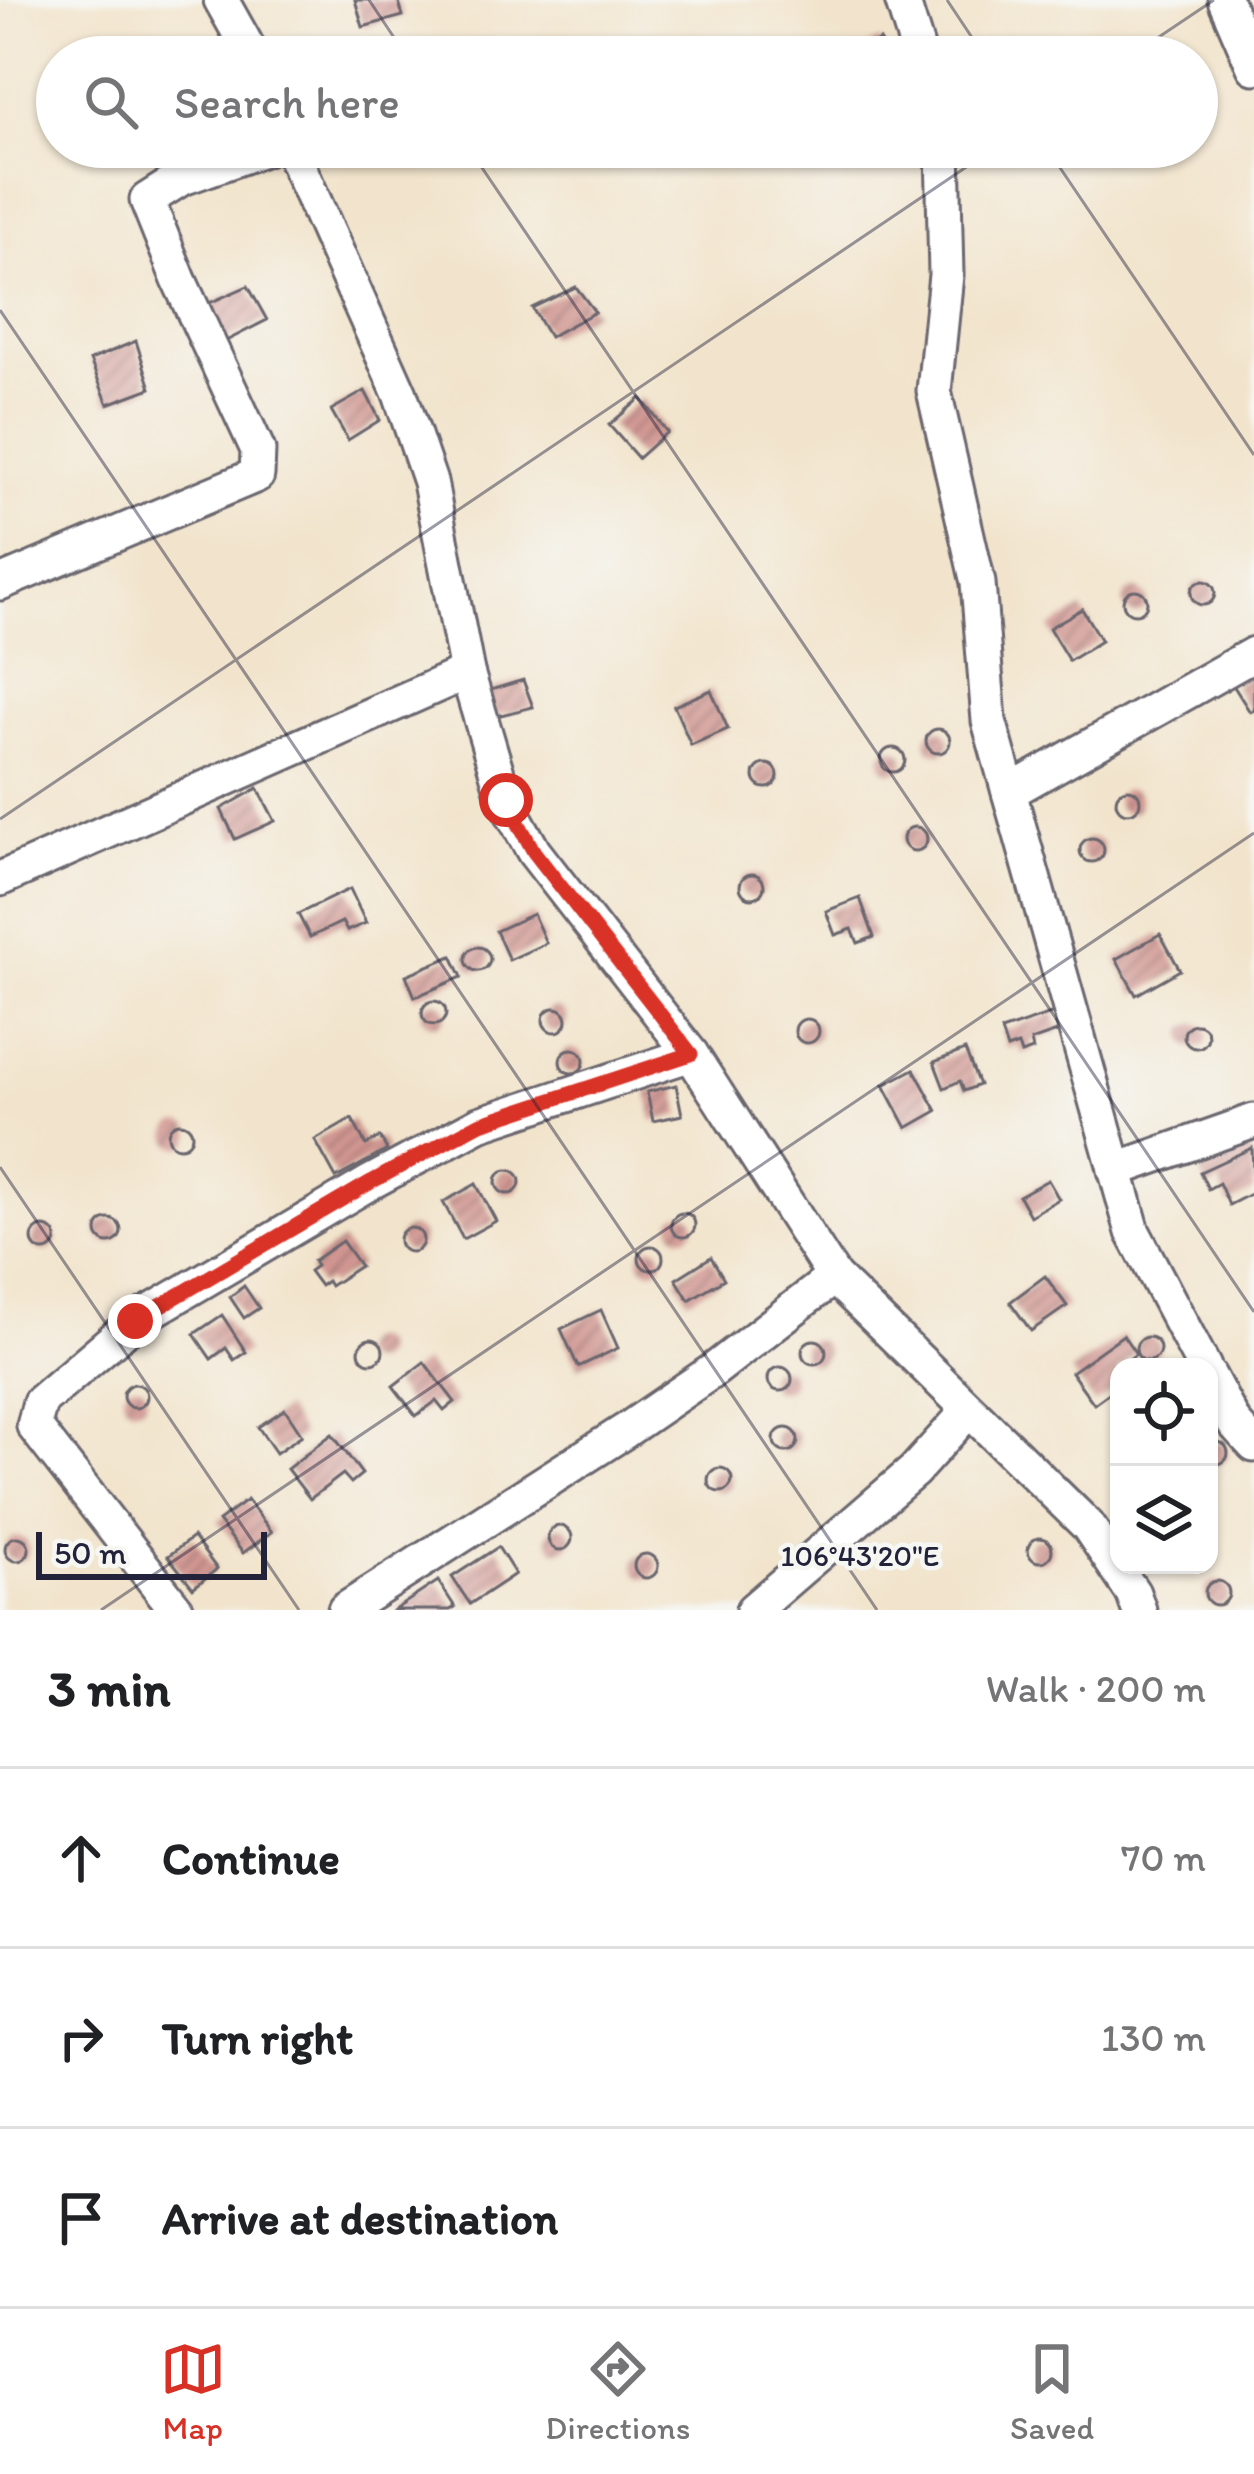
<!DOCTYPE html>
<meta charset="utf-8">
<style>
body{margin:0;font-family:Itim,sans-serif;background:#f2f2f2;color:#202124}
.controls{position:absolute;right:36px;bottom:36px;display:grid;overflow:hidden;border-radius:24px;box-shadow:0 3px 9px #0004}
.controls button{width:108px;height:108px;display:grid;place-items:center;padding:0;border:0;border-bottom:3px solid #e0e0e0;background:#fff;color:#202124;font:60px sans-serif}
.scale{position:absolute;left:36px;bottom:30px;width:231px;box-sizing:border-box;padding-left:12px;border:6px solid #22223b;border-top:0;font-size:33px;line-height:42px;white-space:nowrap;color:#22223b;-webkit-text-stroke:9px #f6f6f2;paint-order:stroke}
.stop{position:absolute;width:36px;height:36px;margin:-27px;border:9px solid #d93025;border-radius:50%;background:#fff}
.stop.end{background:#d93025;border-color:#fff;box-shadow:0 3px 12px #0008}
.list{margin:0;padding:0;list-style:none}
h2{display:flex;justify-content:space-between;align-items:center;height:156px;margin:0;padding:0 48px;font-size:51px}
h2 small{font-size:39px;font-weight:400;color:#757577}
.list li{display:grid;grid-template-columns:78px 1fr auto;gap:36px;align-items:center;box-sizing:border-box;height:180px;padding:0 48px;border-top:3px solid #e0e0e0}
.list b{display:block;font-size:45px;white-space:nowrap}
.list em{font-size:39px;font-style:normal;color:#757577}
.icon{flex:none;width:66px;height:66px;fill:none;stroke:currentColor;stroke-width:2;stroke-linecap:round;stroke-linejoin:round}
.map{position:relative;flex:none;width:1254px;height:1610px;overflow:hidden}
.search{position:absolute;background:#fff;box-shadow:0 3px 9px #0004;left:36px;right:36px;top:36px;height:132px;display:flex;align-items:center;gap:30px;box-sizing:border-box;padding:0 42px;border-radius:66px;color:#757577;font-size:45px}
.sheet{height:696px;background:#fff}
nav{display:flex;justify-content:space-around;align-items:center;box-sizing:border-box;height:168px;border-top:3px solid #e0e0e0;background:#fff;font-size:33px;color:#757577}
nav a{display:grid;justify-items:center;gap:6px}
nav .on{color:#d93025}
.map>svg:first-child{display:block}
.building{fill:url(#building-hatch)}
.lines{fill:none;stroke-linecap:round;stroke-linejoin:round}
.street-casing{stroke:#6b666e;stroke-width:39}
.street{stroke:#fff;stroke-width:33}
.route{stroke:#d93025;stroke-width:15}
.ticks{fill:none;stroke:#22223b;stroke-width:3;stroke-opacity:0.45}
.ticks-label{font-size:30px;text-anchor:middle;fill:#22223b;stroke:#f6f6f2;stroke-width:9;stroke-linejoin:round;paint-order:stroke}
</style>
<div class="map">
<svg width="1254" height="1610" viewBox="0 0 1254 1610">
<defs>
<pattern id="building-hatch" width="6" height="6" patternUnits="userSpaceOnUse" patternTransform="scale(3)"><rect width="6" height="6" fill="#d19691"/><path d="M-1 1l2-2M0 6l6-6M5 7l2-2" fill="none" stroke="#a97a78"/></pattern>
</defs>
<rect width="100%" height="100%" fill="#f6f6f2"/>
<filter id="ink" filterUnits="userSpaceOnUse"><feTurbulence type="fractalNoise" baseFrequency=".00833" numOctaves="2"/><feDisplacementMap in="SourceGraphic" scale="24" xChannelSelector="R" yChannelSelector="G"/><feConvolveMatrix kernelMatrix="1 2 1 2 8 2 1 2 1" color-interpolation-filters="sRGB"/></filter>
<filter id="wash" filterUnits="userSpaceOnUse"><feTurbulence type="fractalNoise" baseFrequency=".004" numOctaves="4" result="noise"/><feDisplacementMap in="SourceGraphic" scale="48" xChannelSelector="R" yChannelSelector="G"/><feGaussianBlur stdDeviation="2.7" result="paint"/><feColorMatrix in="noise" values="0 0 0 0 0 0 0 0 0 0 0 0 0 0 0 0 0 1.4 0 .05"/><feComposite in="paint" operator="in"/></filter>
<g filter="url(#wash)">
<rect width="100%" height="100%" fill="#f2e4cc"/>
<g id="blocks">
<g class="building">
<polygon points="355,0 398,0 403,16 363,27"/>
<polygon points="880,40 885,57 846,57"/>
<polygon points="248,286 267,320 224,342 205,305"/>
<polygon points="576,287 595,312 549,337 532,308"/>
<polygon points="136,341 151,388 108,404 90,360"/>
<polygon points="365,391 380,420 348,440 331,410"/>
<polygon points="641,398 667,432 638,458 609,425"/>
<circle cx="1203" cy="593" r="12"/>
<circle cx="1135" cy="602" r="12"/>
<polygon points="1082,609 1101,641 1069,661 1049,628"/>
<polygon points="1254,672 1254,710 1250,712 1233,685"/>
<polygon points="523,680 533,707 489,718 481,693"/>
<polygon points="711,690 728,729 691,745 674,706"/>
<circle cx="938" cy="741" r="12"/>
<circle cx="893" cy="760" r="12"/>
<circle cx="766" cy="776" r="12"/>
<polygon points="258,788 275,821 235,839 221,809"/>
<circle cx="1128" cy="801" r="12"/>
<circle cx="915" cy="839" r="12"/>
<circle cx="1092" cy="850" r="12"/>
<circle cx="752" cy="886" r="12"/>
<polygon points="350,889 366,923 347,931 342,922 310,937 298,914"/>
<polygon points="860,898 874,937 858,943 852,929 835,935 826,911"/>
<polygon points="533,914 546,943 509,960 496,931"/>
<polygon points="1160,934 1180,970 1136,995 1116,959"/>
<circle cx="478" cy="959" r="12"/>
<polygon points="452,956 462,977 415,997 406,975"/>
<circle cx="434" cy="1013" r="12"/>
<circle cx="555" cy="1020" r="12"/>
<polygon points="1054,1013 1060,1031 1031,1041 1033,1050 1021,1054 1018,1045 1007,1049 1001,1031"/>
<circle cx="807" cy="1031" r="12"/>
<circle cx="1196" cy="1036" r="12"/>
<circle cx="572" cy="1061" r="12"/>
<polygon points="965,1050 979,1085 964,1091 960,1081 944,1088 934,1062"/>
<polygon points="914,1069 937,1111 907,1128 884,1085"/>
<polygon points="676,1085 682,1115 653,1121 647,1092"/>
<polygon points="352,1119 366,1145 380,1137 387,1150 336,1178 315,1140"/>
<circle cx="180" cy="1135" r="12"/>
<polygon points="1252,1148 1254,1192 1229,1205 1219,1183 1208,1189 1200,1172"/>
<circle cx="508" cy="1182" r="12"/>
<polygon points="1048,1180 1059,1199 1030,1216 1019,1196"/>
<polygon points="476,1184 496,1221 463,1239 443,1202"/>
<circle cx="683" cy="1225" r="12"/>
<circle cx="109" cy="1231" r="12"/>
<circle cx="44" cy="1239" r="12"/>
<circle cx="411" cy="1240" r="12"/>
<polygon points="342,1241 360,1266 330,1286 327,1281 320,1286 309,1271 316,1266 313,1261"/>
<circle cx="651" cy="1258" r="12"/>
<polygon points="711,1257 724,1279 689,1300 676,1279"/>
<polygon points="1045,1276 1067,1306 1031,1331 1010,1302"/>
<polygon points="244,1286 259,1308 244,1318 230,1297"/>
<polygon points="601,1310 618,1348 578,1367 561,1329"/>
<polygon points="222,1315 246,1352 234,1360 226,1348 211,1359 194,1334"/>
<polygon points="1123,1335 1136,1354 1125,1362 1129,1367 1119,1367 1119,1386 1094,1404 1071,1372"/>
<circle cx="1148" cy="1349" r="12"/>
<circle cx="371" cy="1351" r="12"/>
<circle cx="814" cy="1352" r="12"/>
<polygon points="424,1362 455,1402 444,1411 436,1401 416,1416 393,1386"/>
<circle cx="780" cy="1379" r="12"/>
<circle cx="135" cy="1396" r="12"/>
<polygon points="285,1409 302,1435 276,1453 258,1427"/>
<circle cx="786" cy="1440" r="12"/>
<polygon points="332,1434 362,1474 351,1483 343,1474 310,1499 287,1469"/>
<circle cx="1217" cy="1453" r="11"/>
<circle cx="720" cy="1480" r="12"/>
<polygon points="247,1500 272,1532 243,1553 218,1521"/>
<circle cx="560" cy="1538" r="12"/>
<polygon points="193,1537 217,1569 193,1588 168,1556"/>
<circle cx="17" cy="1549" r="12"/>
<circle cx="1040" cy="1550" r="12"/>
<polygon points="498,1547 515,1574 470,1604 452,1577"/>
<circle cx="646" cy="1566" r="12"/>
<polygon points="438,1581 455,1607 450,1610 394,1610"/>
<circle cx="1217" cy="1593" r="12"/>
</g>
</g>
</g>
<g filter="url(#ink)">
<use href="#blocks" fill-opacity="0" stroke="#6b666e" stroke-width="3"/>
<g class="lines">
<defs>
<g id="street">
<polyline points="221,0 253,57"/>
<polyline points="902,0 920,57"/>
<polyline points="1225,0 1254,67"/>
<polyline points="290,147 400,394 430,482 467,672 505,800 534,852 691,1054 834,1277 1088,1526 1133,1593 1139,1610"/>
<polyline points="943,147 946,275 934,391 978,583 989,721 1133,1232 1204,1367"/>
<polyline points="0,583 257,475 258,450 179,280 147,200 180,179 269,147"/>
<polyline points="1009,792 1254,654"/>
<polyline points="0,879 467,672"/>
<polyline points="1115,1170 1254,1121"/>
<polyline points="1209,1376 1234,1423 1254,1445"/>
<polyline points="177,1610 34,1426 40,1402 135,1321 371,1182 479,1124 691,1054"/>
<polyline points="345,1610 625,1431 714,1370 834,1277"/>
<polyline points="753,1610 914,1471 968,1411"/>
</g>
</defs>
<use href="#street" class="street-casing"/>
<use href="#street" class="street"/>
</g>
</g>
<g class="lines" filter="url(#ink)">
<polyline class="route" points="135,1321 371,1182 479,1124 691,1054 534,852 506,800"/>
</g>
<path class="ticks" d="M369,0L407,57M947,0L985,57M1129,57L1214,0M468,147L1254,1312M1046,147L1254,455M0,310L877,1610M0,819L996,147M0,1167L299,1610M101,1610L1254,833"/>
<g class="ticks-label">
<text x="860" y="1566">106°43'20"E</text>
</g>
</svg>
<div class="controls">
<button><svg class="icon" aria-label="locate" viewBox="0 0 24 24"><circle cx="12" cy="12" r="6"/><path d="M12 2v4M12 18v4M2 12h4M18 12h4"/></svg></button>
<button><svg class="icon" aria-label="layers" viewBox="0 0 24 24"><path d="M12 4l9 5-9 5-9-5zM3 14l9 5 9-5"/></svg></button>
</div>
<div class="scale">50 m</div>
<div class="stop" style="left:506px;top:800px"></div>
<div class="stop end" style="left:135px;top:1321px"></div>
<div class="search"><svg class="icon" aria-label="search" viewBox="0 0 24 24"><circle cx="10" cy="10" r="6"/><path d="M15 15l6 6"/></svg>Search here</div>
</div>
<section class="sheet">
<h2>3 min<small>Walk · 200 m</small></h2>
<ul class="list">
<li><svg class="icon" aria-label="ahead" viewBox="0 0 24 24"><path d="M12 20V5M6 11l6-6 6 6"/></svg><div><b>Continue</b></div><em>70 m</em></li>
<li><svg class="icon" aria-label="right" viewBox="0 0 24 24"><path d="M7 20v-9h11M14 6l5 5-5 5"/></svg><div><b>Turn right</b></div><em>130 m</em></li>
<li><svg class="icon" aria-label="arrive" viewBox="0 0 24 24"><path d="M6 21V4h12l-3 4 3 4H6"/></svg><div><b>Arrive at destination</b></div></li>
</ul>
</section>
<nav>
<a class="on"><svg class="icon" aria-label="map" viewBox="0 0 24 24"><path d="M3 6l6-2 6 2 6-2v14l-6 2-6-2-6 2zM9 4v14M15 6v14"/></svg>Map</a>
<a><svg class="icon" aria-label="directions" viewBox="0 0 24 24"><path d="M12 3l9 9-9 9-9-9zM9 14v-3h6M13 9l2 2-2 2"/></svg>Directions</a>
<a><svg class="icon" aria-label="saved" viewBox="0 0 24 24"><path d="M7 4h10v16l-5-4-5 4z"/></svg>Saved</a>
</nav>
